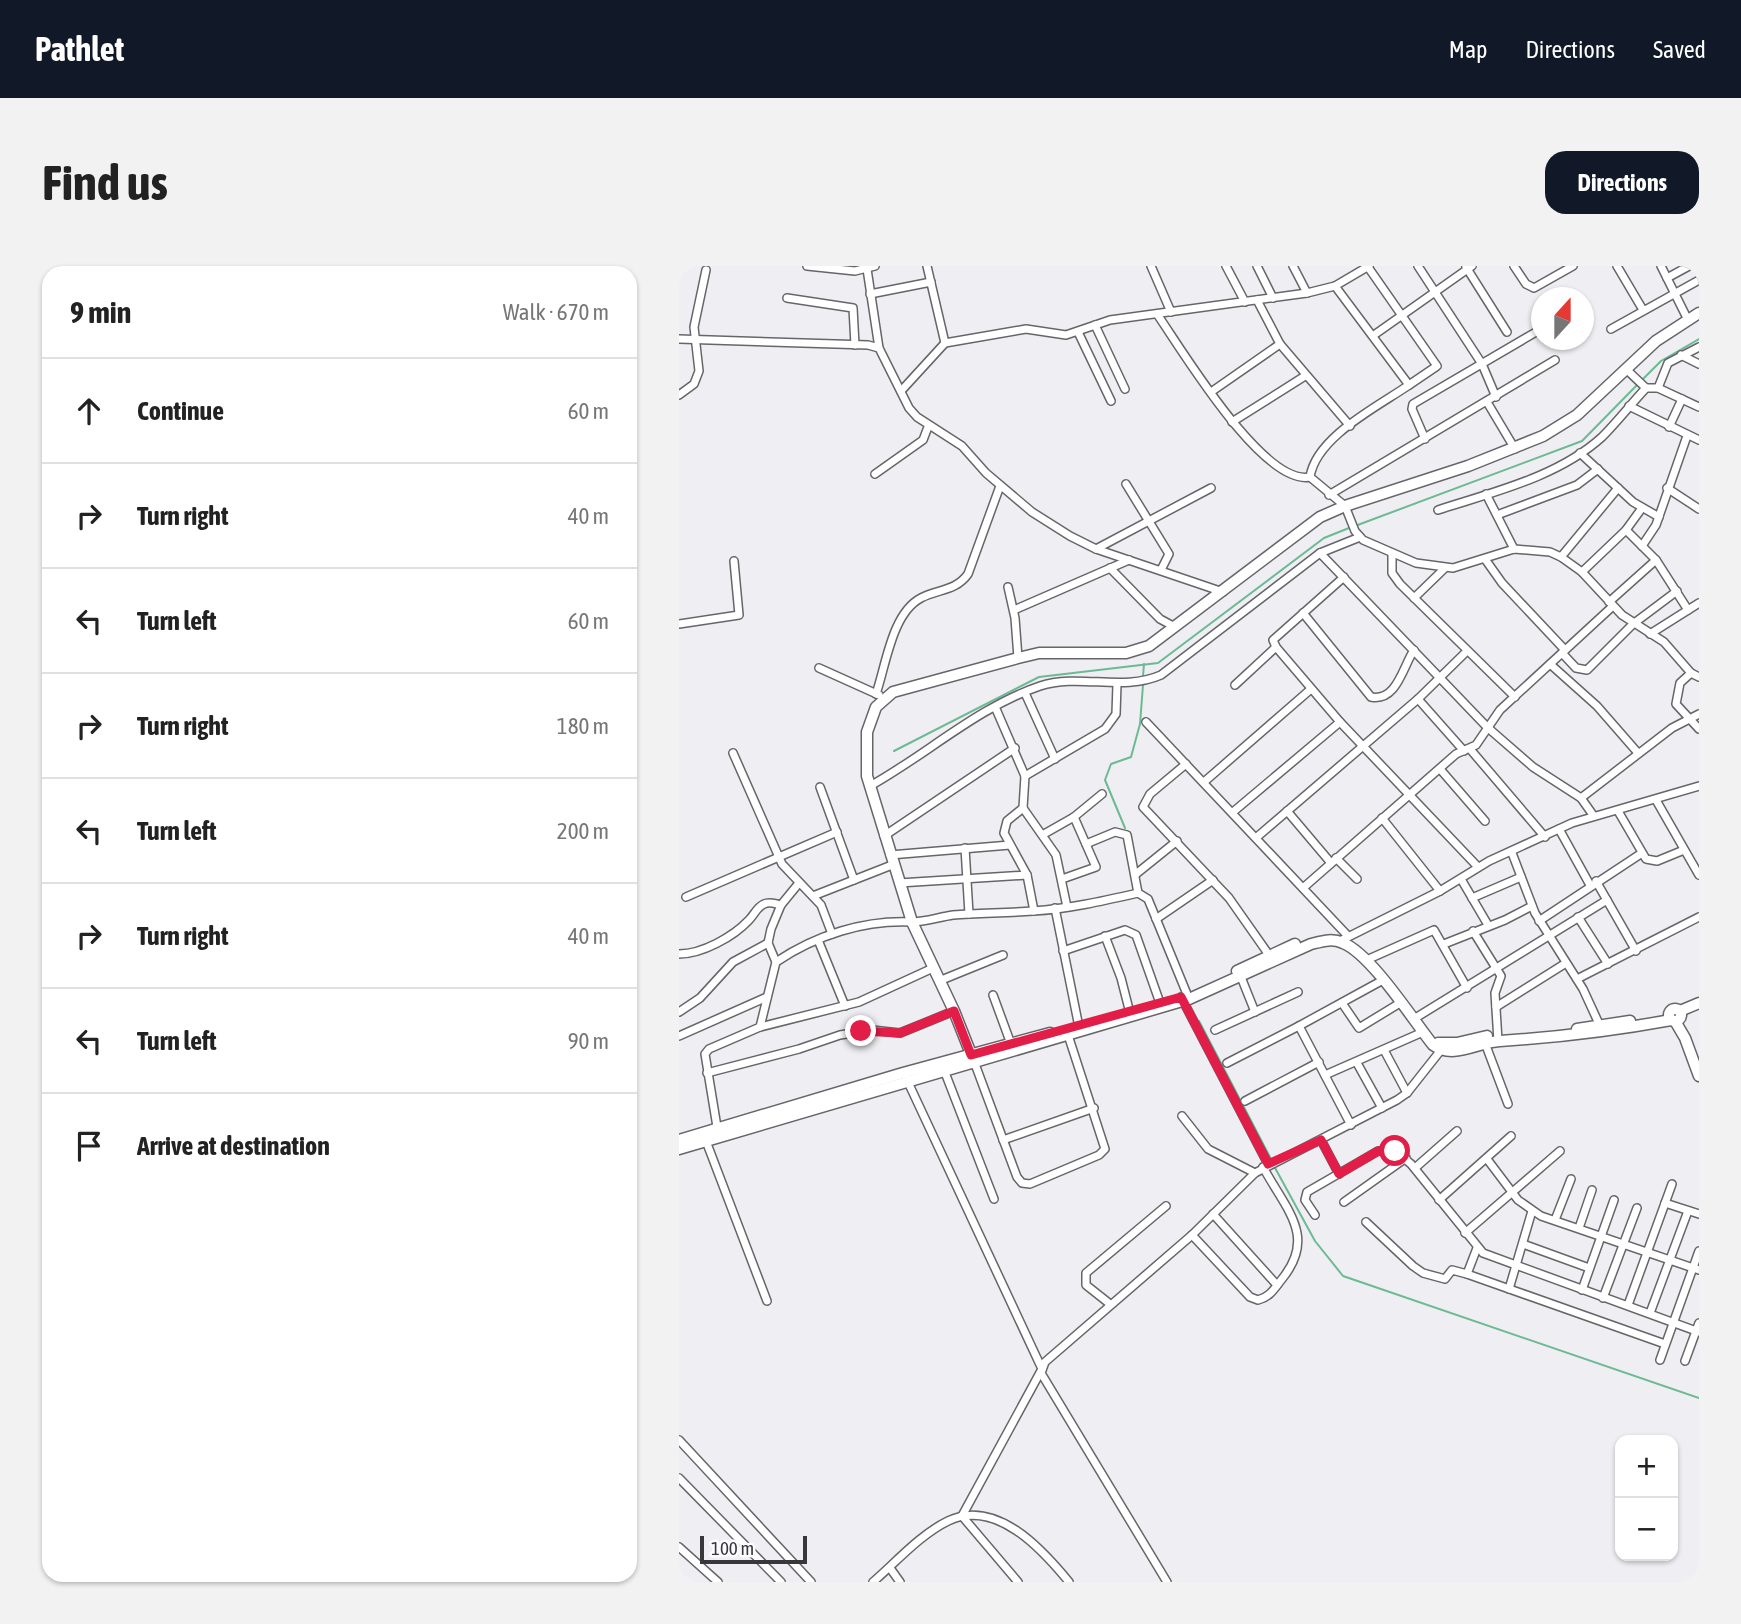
<!DOCTYPE html>
<meta charset="utf-8">
<style>
body{margin:0;font-family:"Asap Condensed",sans-serif;background:#f2f2f2;color:#222}
.controls{position:absolute;right:21px;bottom:21px;display:grid;overflow:hidden;border-radius:14px;box-shadow:0 2px 5px #0004}
.controls button{width:63px;height:63px;display:grid;place-items:center;padding:0;border:0;border-bottom:2px solid #e0e0e0;background:#fff;color:#222;font:35px sans-serif}
.compass{position:absolute;left:852px;top:21px;width:63px;height:63px;border-radius:50%;background:#fff;box-shadow:0 2px 5px #0004;rotate:21deg}
.scale{position:absolute;left:21px;bottom:18px;width:107px;box-sizing:border-box;padding-left:7px;border:4px solid #383739;border-top:0;font-size:19px;line-height:24px;white-space:nowrap;color:#383739;-webkit-text-stroke:5px #fcfbff;paint-order:stroke}
.stop{position:absolute;width:21px;height:21px;margin:-16px;border:5px solid #e11d48;border-radius:50%;background:#fff}
.stop.end{background:#e11d48;border-color:#fff;box-shadow:0 2px 7px #0008}
.list{margin:0;padding:0;list-style:none}
h2{display:flex;justify-content:space-between;align-items:center;height:91px;margin:0;padding:0 28px;font-size:30px}
h2 small{font-size:23px;font-weight:400;color:#767676}
.list li{display:grid;grid-template-columns:46px 1fr auto;gap:21px;align-items:center;box-sizing:border-box;height:105px;padding:0 28px;border-top:2px solid #e0e0e0}
.list b{display:block;font-size:26px;white-space:nowrap}
.list em{font-size:23px;font-style:normal;color:#767676}
.icon{flex:none;width:38px;height:38px;fill:none;stroke:currentColor;stroke-width:2;stroke-linecap:round;stroke-linejoin:round}
.map{position:relative;flex:none;width:1020px;height:1316px;overflow:hidden;border-radius:21px}
header{display:flex;align-items:center;gap:42px;box-sizing:border-box;height:98px;padding:0 35px;background:#111827;color:#fff}
header strong{font-size:33px}
nav{display:flex;gap:38px;margin-inline-start:auto;font-size:24px}
.intro{display:flex;align-items:center;justify-content:space-between;box-sizing:border-box;height:168px;padding:0 42px}
h1{margin:0;font-size:49px}
.button{padding:18px 32px;border-radius:21px;background:#111827;color:#fff;font-size:24px;font-weight:700}
main{display:flex;gap:42px;padding:0 42px}
aside{flex:1;background:#fff;border-radius:21px;box-shadow:0 2px 5px #0004}
.map>svg:first-child{display:block}
.lines{fill:none;stroke-linecap:round;stroke-linejoin:round}
.stream{stroke:#6cba93;stroke-width:2}
.street-casing{stroke:#66656a;stroke-width:10}
.secondary-casing{stroke:#66656a;stroke-width:13}
.street{stroke:#fff;stroke-width:7}
.secondary{stroke:#fff;stroke-width:10}
.route{stroke:#e11d48;stroke-width:9}
</style>
<header>
<strong>Pathlet</strong>
<nav><a>Map</a><a>Directions</a><a>Saved</a></nav>
</header>
<div class="intro"><h1>Find us</h1><a class="button">Directions</a></div>
<main>
<aside>
<h2>9 min<small>Walk · 670 m</small></h2>
<ul class="list">
<li><svg class="icon" aria-label="ahead" viewBox="0 0 24 24"><path d="M12 20V5M6 11l6-6 6 6"/></svg><div><b>Continue</b></div><em>60 m</em></li>
<li><svg class="icon" aria-label="right" viewBox="0 0 24 24"><path d="M7 20v-9h11M14 6l5 5-5 5"/></svg><div><b>Turn right</b></div><em>40 m</em></li>
<li><svg class="icon" aria-label="left" viewBox="0 0 24 24"><path d="M17 20v-9H6M10 6l-5 5 5 5"/></svg><div><b>Turn left</b></div><em>60 m</em></li>
<li><svg class="icon" aria-label="right" viewBox="0 0 24 24"><path d="M7 20v-9h11M14 6l5 5-5 5"/></svg><div><b>Turn right</b></div><em>180 m</em></li>
<li><svg class="icon" aria-label="left" viewBox="0 0 24 24"><path d="M17 20v-9H6M10 6l-5 5 5 5"/></svg><div><b>Turn left</b></div><em>200 m</em></li>
<li><svg class="icon" aria-label="right" viewBox="0 0 24 24"><path d="M7 20v-9h11M14 6l5 5-5 5"/></svg><div><b>Turn right</b></div><em>40 m</em></li>
<li><svg class="icon" aria-label="left" viewBox="0 0 24 24"><path d="M17 20v-9H6M10 6l-5 5 5 5"/></svg><div><b>Turn left</b></div><em>90 m</em></li>
<li><svg class="icon" aria-label="arrive" viewBox="0 0 24 24"><path d="M6 21V4h12l-3 4 3 4H6"/></svg><div><b>Arrive at destination</b></div></li>
</ul>
</aside>
<div class="map">
<svg width="1020" height="1316" viewBox="0 0 1020 1316">
<rect width="100%" height="100%" fill="#efeef3"/>
<g class="lines">
<g class="stream">
<polyline points="963,114 982,95 1020,73"/>
<polyline points="676,260 903,175 959,118"/>
<polyline points="464,410 465,398"/>
<polyline points="215,485 360,411 479,397 645,272 670,262"/>
<polyline points="446,562 426,514 432,498 452,491 461,458 464,419"/>
<polyline points="520,755 593,895"/>
<polyline points="595,900 636,975 664,1010 1020,1132"/>
</g>
<defs>
<g id="street">
<polyline points="128,0 176,5 196,0"/>
<polyline points="472,0 492,46"/>
<polyline points="547,0 566,36"/>
<polyline points="578,0 594,32"/>
<polyline points="614,0 628,27"/>
<polyline points="739,0 803,98 817,131"/>
<polyline points="835,0 847,18 855,22 894,0"/>
<polyline points="938,0 964,44"/>
<polyline points="982,0 1009,54"/>
<polyline points="689,1 758,100 730,119"/>
<polyline points="787,1 828,66"/>
<polyline points="188,3 200,82"/>
<polyline points="988,12 1010,0"/>
<path d="M656,20L730,119C698,141 637,171 631,211L666,240L676,265L684,274L737,297L774,302L835,283L871,286L882,291L903,306L943,349L985,376L1012,407L1020,411"/>
<polyline points="191,28 252,16"/>
<polyline points="108,32 174,42 176,79"/>
<polyline points="578,34 601,78 671,160"/>
<path d="M478,48C503,84 584,220 631,211"/>
<polyline points="416,59 446,123"/>
<polyline points="932,63 1020,14"/>
<polyline points="399,66 432,135"/>
<polyline points="695,69 793,0"/>
<polyline points="0,73 189,79 200,82 230,142 238,151 283,180 307,207 353,246 391,270 417,283 544,326"/>
<polyline points="266,77 347,63 387,69 431,54 628,27 656,20 690,0"/>
<polyline points="1002,89 1020,98"/>
<polyline points="947,103 967,122 979,122 1020,141"/>
<polyline points="979,122 989,97 1020,81"/>
<polyline points="222,125 266,77 248,0"/>
<polyline points="532,126 601,78"/>
<polyline points="0,129 15,118 20,105 15,61 27,4"/>
<polyline points="808,136 836,183"/>
<polyline points="950,140 1020,174"/>
<polyline points="553,156 626,110"/>
<polyline points="990,161 1003,133"/>
<polyline points="746,173 733,143 734,138 857,66"/>
<polyline points="901,187 954,236 980,251"/>
<polyline points="196,208 244,174 249,161"/>
<polyline points="447,218 490,288 482,304"/>
<polyline points="988,222 1020,243"/>
<polyline points="807,228 835,283"/>
<polyline points="650,229 876,94"/>
<path d="M759,244C814,226 879,211 923,171C938,156 952,138 967,122"/>
<polyline points="818,249 898,219 919,203"/>
<polyline points="947,264 977,294 1009,344"/>
<polyline points="963,280 977,259 1008,170"/>
<polyline points="417,283 532,222"/>
<polyline points="641,287 808,461 854,501 902,532 914,549"/>
<polyline points="713,289 713,307 721,318 836,431"/>
<polyline points="882,291 939,222"/>
<polyline points="806,293 823,317 886,384"/>
<polyline points="431,302 481,353 496,361"/>
<polyline points="903,306 947,264 963,242"/>
<polyline points="329,321 336,352 339,392"/>
<polyline points="735,332 766,302"/>
<polyline points="930,336 977,294"/>
<polyline points="335,344 450,294"/>
<path d="M624,347L692,431C718,436 724,400 735,384"/>
<polyline points="0,358 60,349 55,295"/>
<polyline points="971,368 1020,337"/>
<polyline points="597,381 594,374 665,311"/>
<polyline points="883,387 897,402 908,404 954,358 998,325"/>
<polyline points="871,398 918,440 959,487"/>
<polyline points="140,402 200,429"/>
<polyline points="1012,407 1001,417 997,438 1020,463"/>
<polyline points="556,419 597,381 661,456 799,601"/>
<polyline points="346,427 376,493"/>
<path d="M197,428C207,399 213,347 242,332C259,323 277,325 289,308L321,220"/>
<polyline points="739,433 785,485"/>
<polyline points="317,443 346,510 344,542 377,589 388,641"/>
<polyline points="467,456 668,669"/>
<polyline points="791,483 866,571"/>
<polyline points="54,487 103,598 142,639 153,668"/>
<polyline points="507,498 471,528 464,541 550,632 590,689"/>
<polyline points="761,503 806,555"/>
<polyline points="346,510 426,463 437,448 438,418"/>
<polyline points="525,516 632,423"/>
<path d="M191,520C247,489 299,441 361,420C401,407 443,426 482,409L641,287L681,271"/>
<polyline points="141,521 175,614"/>
<polyline points="902,532 993,462 1020,448"/>
<polyline points="977,534 1020,609"/>
<polyline points="344,542 328,555 325,567 348,609 355,645"/>
<polyline points="608,545 652,597"/>
<polyline points="939,545 967,593 978,595 1005,584"/>
<polyline points="554,546 661,456"/>
<polyline points="703,552 761,625"/>
<polyline points="880,563 911,619"/>
<polyline points="365,568 395,551 423,528"/>
<polyline points="205,570 336,482"/>
<polyline points="578,571 739,433 788,385"/>
<polyline points="407,578 436,566 448,569 459,627"/>
<polyline points="286,582 290,648"/>
<polyline points="833,587 856,647 904,723 921,760"/>
<polyline points="211,589 331,579"/>
<polyline points="657,592 678,613"/>
<polyline points="457,608 498,575"/>
<polyline points="383,613 417,601 395,551"/>
<polyline points="782,613 809,659"/>
<polyline points="917,615 957,685"/>
<polyline points="220,617 348,609"/>
<polyline points="624,622 777,488 797,479 821,444 934,340"/>
<polyline points="134,630 213,599"/>
<polyline points="7,631 158,566"/>
<polyline points="793,632 842,611"/>
<polyline points="376,642 401,766"/>
<polyline points="899,651 929,698"/>
<polyline points="477,653 534,614"/>
<polyline points="860,655 963,587"/>
<polyline points="794,665 822,710 816,727 819,775"/>
<polyline points="426,670 442,712 452,751"/>
<polyline points="139,674 166,740"/>
<polyline points="661,675 761,625 810,595 893,557 1020,520"/>
<polyline points="765,678 826,654 853,640"/>
<polyline points="384,685 446,664 457,669 481,737"/>
<path d="M0,688C23,688 54,671 70,654C75,649 78,641 85,638C91,635 96,638 102,639"/>
<polyline points="692,692 755,664 788,722"/>
<path d="M97,696C137,669 185,654 232,656C246,656 260,651 274,649C301,647 327,647 354,645C389,643 424,635 459,627L469,633L510,733"/>
<polyline points="562,711 576,746"/>
<polyline points="898,713 1020,651"/>
<polyline points="260,715 324,689"/>
<polyline points="314,729 332,778"/>
<polyline points="502,731 589,898"/>
<polyline points="663,737 680,762 721,737"/>
<polyline points="817,741 887,697"/>
<polyline points="0,746 21,732 54,696 89,677"/>
<polyline points="738,751 928,634"/>
<polyline points="620,760 704,714"/>
<polyline points="81,761 180,736 254,702"/>
<polyline points="536,764 619,726"/>
<polyline points="0,770 88,731"/>
<polyline points="806,777 829,838"/>
<polyline points="705,784 728,827"/>
<polyline points="548,797 620,760 672,859"/>
<polyline points="678,797 703,842"/>
<polyline points="296,798 338,911 343,917 351,918 420,889 426,883 389,769"/>
<polyline points="265,804 315,933"/>
<polyline points="28,807 120,783 161,769 193,764 221,767 275,745"/>
<polyline points="646,809 744,766"/>
<polyline points="228,814 363,1103 283,1250 339,1316"/>
<polyline points="566,835 640,796"/>
<polyline points="503,850 529,883 576,907"/>
<polyline points="39,867 26,788 30,783 81,761 97,696 89,677 92,663 102,639 120,617"/>
<polyline points="324,874 415,842"/>
<polyline points="642,874 660,908"/>
<polyline points="27,875 88,1035"/>
<polyline points="808,893 839,934 862,950 1020,1004"/>
<polyline points="736,902 778,865"/>
<polyline points="760,934 832,870"/>
<polyline points="665,936 727,892"/>
<polyline points="986,937 1020,948"/>
<polyline points="534,948 598,1019"/>
<polyline points="636,949 626,934 628,926 699,885 716,885 732,898 804,987 1020,1066"/>
<polyline points="876,954 892,913"/>
<polyline points="687,956 734,1000 744,1007 766,1013 773,1004 788,1008"/>
<polyline points="900,962 913,924"/>
<polyline points="786,967 881,885"/>
<path d="M513,969L571,1031L579,1034C591,1031 595,1023 603,1013C638,970 607,944 584,901"/>
<polyline points="844,978 910,1002"/>
<polyline points="798,982 788,1008 986,1078"/>
<polyline points="830,1023 853,945"/>
<polyline points="903,1024 935,934"/>
<polyline points="924,1032 958,942"/>
<polyline points="431,1038 407,1019 407,1007 487,940"/>
<polyline points="949,1039 993,918"/>
<polyline points="971,1047 1009,945"/>
<polyline points="981,1094 1020,985"/>
<polyline points="1006,1095 1020,1057"/>
<polyline points="0,1174 132,1316"/>
<polyline points="0,1212 102,1316"/>
<polyline points="0,1281 39,1316"/>
<polyline points="211,1302 221,1316"/>
<path d="M194,1316C217,1296 242,1268 269,1255C317,1232 363,1283 390,1316"/>
<polyline points="488,1316 362,1107 366,1096 513,969 576,907 718,834 728,827 762,784"/>
</g>
<g id="secondary">
<polyline points="558,705 616,678"/>
<circle cx="996" cy="749" r="6"/>
<polyline points="1001,745 1020,737"/>
<polyline points="996,755 1006,772 1020,810"/>
<polyline points="898,763 951,755"/>
<polyline points="759,777 778,777 808,770"/>
<polyline points="296,798 275,745 233,656 188,510 188,466 197,441 214,426 339,392 360,387 447,387 470,380 641,251 666,240 789,200 864,170 898,149 977,75 1020,47"/>
<polyline points="0,874 224,807 371,767"/>
<path d="M0,883L510,733L632,678C644,675 653,672 664,677C692,688 734,754 754,779C775,794 798,776 821,775C882,771 932,765 992,754"/>
</g>
</defs>
<use href="#street" class="street-casing"/>
<use href="#secondary" class="secondary-casing"/>
<use href="#street" class="street"/>
<use href="#secondary" class="secondary"/>
</g>
<g class="lines">
<polyline class="route" points="182,765 221,767 275,745 292,789 502,731 589,898 642,874 660,908 699,885 716,885"/>
</g>
</svg>
<div class="controls">
<button>+</button>
<button>−</button>
</div>
<svg class="compass" viewBox="-18 -18 36 36"><path d="M0-13l5 13h-10z" fill="#e53935"/><path d="M0 13l5-13h-10z" fill="#767676"/></svg>
<div class="scale">100 m</div>
<div class="stop" style="left:716px;top:885px"></div>
<div class="stop end" style="left:182px;top:765px"></div>
</div>
</main>
